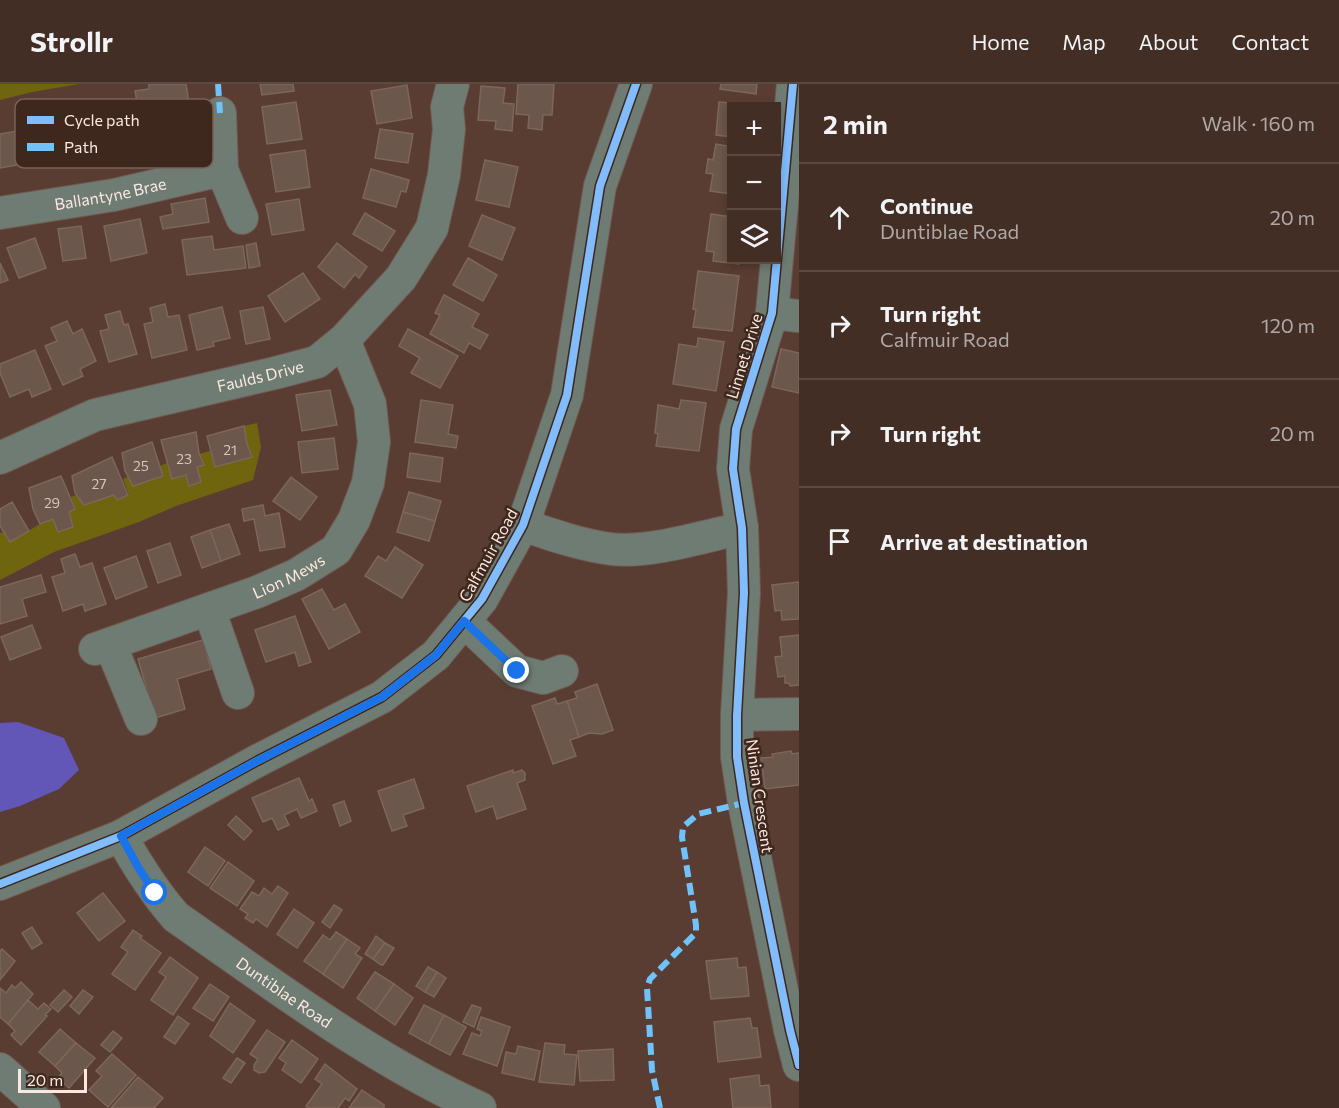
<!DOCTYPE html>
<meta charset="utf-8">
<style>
body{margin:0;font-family:Commissioner,sans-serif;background:#4d3a32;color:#f1f3f6}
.controls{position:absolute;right:18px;top:18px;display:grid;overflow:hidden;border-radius:0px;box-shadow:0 3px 9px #0003}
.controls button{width:54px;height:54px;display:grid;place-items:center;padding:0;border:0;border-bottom:2px solid #5b4a43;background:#432e26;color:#f1f3f6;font:30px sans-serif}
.scale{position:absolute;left:18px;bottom:15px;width:69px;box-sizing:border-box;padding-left:6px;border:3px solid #fbe8e0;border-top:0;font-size:16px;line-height:21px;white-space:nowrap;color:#fbe8e0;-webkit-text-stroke:4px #3e271d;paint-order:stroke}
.stop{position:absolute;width:18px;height:18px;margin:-14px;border:4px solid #1a73e8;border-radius:50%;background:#fff}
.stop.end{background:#1a73e8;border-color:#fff;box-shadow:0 2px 6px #0008}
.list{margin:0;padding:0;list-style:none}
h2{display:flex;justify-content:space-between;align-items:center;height:78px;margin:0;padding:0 24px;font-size:26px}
h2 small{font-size:20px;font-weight:400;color:#afa8a7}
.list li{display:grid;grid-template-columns:39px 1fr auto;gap:18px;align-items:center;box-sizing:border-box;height:108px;padding:0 24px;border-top:2px solid #5b4a43}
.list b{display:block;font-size:22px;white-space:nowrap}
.list p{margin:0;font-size:20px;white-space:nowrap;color:#afa8a7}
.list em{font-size:20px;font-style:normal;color:#afa8a7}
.icon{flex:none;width:33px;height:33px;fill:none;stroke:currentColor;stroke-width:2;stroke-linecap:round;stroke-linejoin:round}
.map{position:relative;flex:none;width:799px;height:1024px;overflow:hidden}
header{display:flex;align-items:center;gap:36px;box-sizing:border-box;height:84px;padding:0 30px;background:#432e26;border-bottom:2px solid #5b4a43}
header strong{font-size:28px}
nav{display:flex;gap:33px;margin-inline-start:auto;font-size:21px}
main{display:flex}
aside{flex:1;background:#432e26}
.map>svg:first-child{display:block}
.green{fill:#6f650f}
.water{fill:#6256b6}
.building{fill:#6b574b;stroke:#7c675a;stroke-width:1.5}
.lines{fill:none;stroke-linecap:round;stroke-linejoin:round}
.minor-casing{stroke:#705a51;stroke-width:34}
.minor{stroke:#6f7c73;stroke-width:32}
.quiet{stroke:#70c2fc;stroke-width:6;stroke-dasharray:12 6;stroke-linecap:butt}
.cycleway-casing{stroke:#3e271d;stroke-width:11}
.cycleway{stroke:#80bcff;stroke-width:8}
.route{stroke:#1a73e8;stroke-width:8}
.labels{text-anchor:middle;stroke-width:5;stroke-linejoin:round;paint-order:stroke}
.number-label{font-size:14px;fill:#d7c4bb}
.street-label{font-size:16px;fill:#fbe8e0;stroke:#3e271d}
.key{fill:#3e271d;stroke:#776158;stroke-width:1.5}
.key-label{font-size:16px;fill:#fbe8e0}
</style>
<header>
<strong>Strollr</strong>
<nav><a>Home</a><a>Map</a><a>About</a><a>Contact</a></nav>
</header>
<main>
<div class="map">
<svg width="799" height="1024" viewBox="0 0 799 1024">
<rect width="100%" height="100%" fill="#593d32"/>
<g class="green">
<polygon points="0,0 79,0 32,8 0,16"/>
<polygon points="257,339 261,363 253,396 176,422 139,438 54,468 0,496 0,449 4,448 10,458 40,440 53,435 73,443 69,428 75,425 71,413 76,411 84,420 114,411 117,416 129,411 123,395 128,393 133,401 162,392 160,382 167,379 172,395 186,391 189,401 201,398 197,383 204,380 199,370 210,367 216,383 252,373 246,358 244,342"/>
</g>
<polygon class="water" points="18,638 64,654 79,686 59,705 20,722 0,728 0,639"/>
<g class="building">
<polygon points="149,0 186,0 190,26 153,31 152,21 138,23 135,7 149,5"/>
<polygon points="260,0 293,0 294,7 262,11"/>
<polygon points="518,0 554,0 552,31 543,31 542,46 528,44 529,31 516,30"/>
<polygon points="721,0 757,0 756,10 720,5"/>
<polygon points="407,1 412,34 377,40 371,7"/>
<polygon points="481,2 505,4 503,19 514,20 512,47 495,45 496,37 478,36"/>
<polygon points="296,18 302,55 267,60 262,23"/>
<polygon points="719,18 755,21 755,22 732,22 732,53 716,51"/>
<polygon points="380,45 413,50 408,79 375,74"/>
<polygon points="23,46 29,79 0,84 0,50"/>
<polygon points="716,60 732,63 732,110 710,107 713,90 706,89 708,75 713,76"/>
<polygon points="305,66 310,103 276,108 270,71"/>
<polygon points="485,76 518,83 509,123 476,116"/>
<polygon points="371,85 409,96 406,108 401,107 396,123 363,114"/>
<polygon points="205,114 209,138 163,145 160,133 173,130 171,120"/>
<polygon points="299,115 304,146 272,151 266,120"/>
<polygon points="365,129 395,147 382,167 353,150"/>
<polygon points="711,130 732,133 732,176 739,176 739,180 713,177 714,168 706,167"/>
<polygon points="482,131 515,144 502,176 469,162"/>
<polygon points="140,135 147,169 111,177 104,142"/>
<polygon points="81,142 86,174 63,177 58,145"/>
<polygon points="212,152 214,166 243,162 246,184 187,191 182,156"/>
<polygon points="35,154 46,184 19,194 7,164"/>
<polygon points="256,159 260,182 249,184 246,161"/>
<polygon points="337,159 367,183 359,194 355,190 344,204 318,183"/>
<polygon points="468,174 497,191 483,217 453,201"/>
<polygon points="0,179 8,196 0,199"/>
<polygon points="698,187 739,192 732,247 693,243 696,226 693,225"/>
<polygon points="303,189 320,215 285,238 268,212"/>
<polygon points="444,211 479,230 472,243 488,251 480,265 469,259 464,269 430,250 440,231 435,229"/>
<polygon points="165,220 168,233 179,231 187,266 152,274 144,240 153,238 150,224"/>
<polygon points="222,223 230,254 213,258 214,262 197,266 189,231"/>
<polygon points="263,223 270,255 246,260 240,227"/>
<polygon points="120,227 124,241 128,240 137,270 109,278 100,247 109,245 105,231"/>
<polygon points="67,237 73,250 82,245 96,277 80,285 83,292 63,301 45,262 57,257 51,244"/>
<polygon points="408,245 458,272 440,304 411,289 420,274 399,262"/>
<polygon points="698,254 724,258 716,307 673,300 679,260 697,263"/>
<polygon points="781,265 799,269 799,309 772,303"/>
<polygon points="35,266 51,305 32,313 29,305 10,313 0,289 0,280"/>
<polygon points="330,306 337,341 302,347 296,311"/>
<polygon points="421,316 453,321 448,350 458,352 456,364 415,358"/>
<polygon points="681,316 706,319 699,367 656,362 658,350 655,349 658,321 679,325"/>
<polygon points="244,342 247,360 252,373 215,383 207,352"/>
<polygon points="196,348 199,369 204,381 197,383 201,398 189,402 186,391 172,395 161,356"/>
<polygon points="334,354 338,385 302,389 298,358"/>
<polygon points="152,358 163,392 133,402 125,387 122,369"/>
<polygon points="410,369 443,374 440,398 407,393"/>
<polygon points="112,373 128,411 117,416 114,411 84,421 75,409 72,392"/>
<polygon points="61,392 75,425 69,428 73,443 58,448 53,435 40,440 33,425 29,404"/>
<polygon points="291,393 317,413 300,436 273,417"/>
<polygon points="409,408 441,417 435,437 403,428"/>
<polygon points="12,418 29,447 10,458 0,442 0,425"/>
<polygon points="263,421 265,432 279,429 285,463 260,467 254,435 244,437 242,425"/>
<polygon points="403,428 435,437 429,457 397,448"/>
<polygon points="229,440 240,470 221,477 210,446"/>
<polygon points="210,446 221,477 202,484 191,453"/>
<polygon points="170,459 181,491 158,499 147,467"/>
<polygon points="395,463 423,481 402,514 365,492 378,472 386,477"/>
<polygon points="75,470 80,483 92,479 106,520 85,527 83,520 63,527 52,493 65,489 61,475"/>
<polygon points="136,472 147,503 116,515 104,484"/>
<polygon points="41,491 46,508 22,515 27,532 0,540 0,503"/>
<polygon points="799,498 799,535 782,536 781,526 775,527 772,501"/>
<polygon points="322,505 334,526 345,520 360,548 329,565 302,515"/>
<polygon points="295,532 311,578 299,582 295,568 266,578 255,546"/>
<polygon points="32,541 41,564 10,576 1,553"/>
<polygon points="799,551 799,601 790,602 789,599 785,599 785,592 778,593 775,573 782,572 780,553"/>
<polygon points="203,556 211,585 177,595 185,625 155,634 138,575"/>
<polygon points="597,600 613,646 602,650 589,649 579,653 567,617 577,614 575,608"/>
<polygon points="555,614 557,620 567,617 579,653 570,656 576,672 553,680 532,622"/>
<polygon points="791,667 792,670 799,669 799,701 765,705 761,674 773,673 772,670"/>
<polygon points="513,686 513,689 522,686 525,689 525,696 517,699 526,725 497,735 493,722 476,728 467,702"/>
<polygon points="299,694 309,717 312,715 317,727 301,734 297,725 284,731 289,741 278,746 272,734 263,738 252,714"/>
<polygon points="414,695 424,724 403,731 407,742 392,747 378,707"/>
<polygon points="344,717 351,737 340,742 333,721"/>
<polygon points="236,732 252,747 244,756 228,741"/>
<polygon points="205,763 225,777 208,802 188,788"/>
<polygon points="228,778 254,797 237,822 210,804"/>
<polygon points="278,802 288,809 267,843 256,835 253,839 245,834 248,830 240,825 252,808 259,812 264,804 272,810"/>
<polygon points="103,809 125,837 99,857 77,829"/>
<polygon points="334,821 342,826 330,844 322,838"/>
<polygon points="294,825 314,839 297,864 277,850"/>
<polygon points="32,843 42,859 32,865 22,849"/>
<polygon points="133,846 142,852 140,854 161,869 135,906 112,890 128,868 121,863"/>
<polygon points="336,848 347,855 323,890 304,877 323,851 330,856"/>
<polygon points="376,852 385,859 373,875 365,870"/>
<polygon points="347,855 360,864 355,870 362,874 343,904 323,890"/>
<polygon points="385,859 394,864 383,881 381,881 373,875"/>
<polygon points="2,865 15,877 0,896 0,867"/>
<polygon points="170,873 198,894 173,931 151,916 166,893 159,888"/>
<polygon points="737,874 738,884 746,883 749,912 711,915 706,877"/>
<polygon points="428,883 437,888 425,908 416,902"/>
<polygon points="375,888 394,900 375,927 357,914"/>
<polygon points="437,888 446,894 434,913 425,908"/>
<polygon points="21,898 33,910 8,940 0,933 0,904 6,909 12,901 15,904"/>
<polygon points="210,900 229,913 213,937 193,924"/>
<polygon points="394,900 413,914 395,941 375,927"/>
<polygon points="64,906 72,913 58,928 50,921"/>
<polygon points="83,906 93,913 79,930 70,922"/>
<polygon points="28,916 38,925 44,919 51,925 45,931 47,932 21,961 11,951 15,947 8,940"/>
<polygon points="230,919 255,937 233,969 210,952"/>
<polygon points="424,921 444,931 429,960 409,949"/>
<polygon points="472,921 481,924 474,943 463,938"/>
<polygon points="444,931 466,943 450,971 429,960"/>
<polygon points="178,932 189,940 175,960 164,953"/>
<polygon points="481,933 510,943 497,982 463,970 472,949 480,952 482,947 477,945"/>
<polygon points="750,934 752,944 757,944 761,973 718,978 714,938"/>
<polygon points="60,945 76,959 55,982 39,968"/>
<polygon points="267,946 285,958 265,988 259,989 254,986 254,981 258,975 250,970"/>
<polygon points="113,947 122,954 110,968 101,961"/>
<polygon points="292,956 318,975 301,999 282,986 286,979 279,974"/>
<polygon points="76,959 95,974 69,1004 58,994 62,989 55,982"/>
<polygon points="545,959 565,961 564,970 577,971 574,1001 539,998"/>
<polygon points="518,962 540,967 534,996 502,989 506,968 516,970"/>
<polygon points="613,965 614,996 580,997 578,967"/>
<polygon points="112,970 136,991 108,1023 89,1006 102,992 96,987"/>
<polygon points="237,974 245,979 231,999 223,994"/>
<polygon points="325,980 357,1005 349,1017 345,1014 338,1024 309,1024 306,1022 322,1000 315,995"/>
<polygon points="759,991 760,1002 769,1001 771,1024 733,1024 730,995"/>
<polygon points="138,993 163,1014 154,1024 111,1024"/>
<polygon points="362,1006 384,1021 384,1024 349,1024"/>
</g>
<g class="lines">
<defs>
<g id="minor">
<polyline points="793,0 772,229 736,345 733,385 742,444 744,509 737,631 737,673 744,719 790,946 799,981"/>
<polyline points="220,29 222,86 242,134"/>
<path id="s1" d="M0,129L114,111L222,86"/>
<polyline points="772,229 799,232"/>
<path id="s2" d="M0,374L95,331L275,289L317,278L344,256L401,194L432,144L444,91L449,45L447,23L453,0"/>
<path d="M523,441C552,451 581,461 611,465C648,470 706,452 742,444"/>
<polyline points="209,525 238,609"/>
<polyline points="464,537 517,587 543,594 562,587"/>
<polyline points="110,560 141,635"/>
<path id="s3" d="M95,565L257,508L296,491L336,466L354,436L368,399L374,358L370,320L344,256"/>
<polyline points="737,631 799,630"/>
<path id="s4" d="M121,752C137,781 154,808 176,833C274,901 371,975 480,1024"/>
<polyline points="0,800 121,752 257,677 382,613 436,571 482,515 523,441 567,311 600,102 636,0"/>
<polyline points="0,985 44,1024"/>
</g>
</defs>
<use href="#minor" class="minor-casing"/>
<use href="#minor" class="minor"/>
<g class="quiet">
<polyline points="218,0 220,29"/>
<polyline points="660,1024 652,986 647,904 650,895 696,849 696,841 682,753 683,743 698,730 744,719"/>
</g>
<defs>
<g id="cycleway">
<polyline points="793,0 772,229 736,345 733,385 742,444 744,509 737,631 737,673 744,719 790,946 799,981"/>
<polyline points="0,800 121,752 257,677 382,613 436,571 482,515 523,441 567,311 600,102 636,0"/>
</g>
</defs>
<use href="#cycleway" class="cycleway-casing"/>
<use href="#cycleway" class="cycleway"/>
</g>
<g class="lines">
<polyline class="route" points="155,809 138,783 121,752 257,677 382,613 436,571 464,537 517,587"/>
</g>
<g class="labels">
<g class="number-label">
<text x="230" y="371">21</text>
<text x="184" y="380">23</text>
<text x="141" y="387">25</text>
<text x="99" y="405">27</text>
<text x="52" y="424">29</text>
</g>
<g class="street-label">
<text dy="6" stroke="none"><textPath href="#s1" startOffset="112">Ballantyne Brae</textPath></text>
<text transform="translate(744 272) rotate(-73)" y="6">Linnet Drive</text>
<text dy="6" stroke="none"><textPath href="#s2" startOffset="274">Faulds Drive</textPath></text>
<text transform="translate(488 471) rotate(-61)" y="6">Calfmuir Road</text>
<text dy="6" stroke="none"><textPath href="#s3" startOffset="207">Lion Mews</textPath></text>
<text transform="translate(760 712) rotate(82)" y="6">Ninian Crescent</text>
<text dy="6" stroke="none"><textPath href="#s4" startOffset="230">Duntiblae Road</textPath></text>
</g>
</g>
<rect x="15" y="15" width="198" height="69" rx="9" class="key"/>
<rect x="27" y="32" width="27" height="8" fill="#80bcff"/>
<rect x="27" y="59" width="27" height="8" fill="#70c2fc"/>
<g class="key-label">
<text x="64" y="42">Cycle path</text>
<text x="64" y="69">Path</text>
</g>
</svg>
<div class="controls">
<button>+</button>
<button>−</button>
<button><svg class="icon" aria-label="layers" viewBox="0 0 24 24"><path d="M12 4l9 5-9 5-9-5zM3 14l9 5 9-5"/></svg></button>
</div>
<div class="scale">20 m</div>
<div class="stop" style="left:155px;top:809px"></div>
<div class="stop end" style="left:517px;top:587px"></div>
</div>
<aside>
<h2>2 min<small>Walk · 160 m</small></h2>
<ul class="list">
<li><svg class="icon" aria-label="ahead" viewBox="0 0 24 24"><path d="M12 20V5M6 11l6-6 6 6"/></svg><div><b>Continue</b><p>Duntiblae Road</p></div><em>20 m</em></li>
<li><svg class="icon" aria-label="right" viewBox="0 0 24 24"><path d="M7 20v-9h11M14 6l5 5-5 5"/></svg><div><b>Turn right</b><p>Calfmuir Road</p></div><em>120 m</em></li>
<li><svg class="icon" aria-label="right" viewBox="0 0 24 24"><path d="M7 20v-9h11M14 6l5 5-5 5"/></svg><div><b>Turn right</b></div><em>20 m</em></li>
<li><svg class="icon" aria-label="arrive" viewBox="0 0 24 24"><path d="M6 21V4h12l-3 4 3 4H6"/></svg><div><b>Arrive at destination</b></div></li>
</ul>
</aside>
</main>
